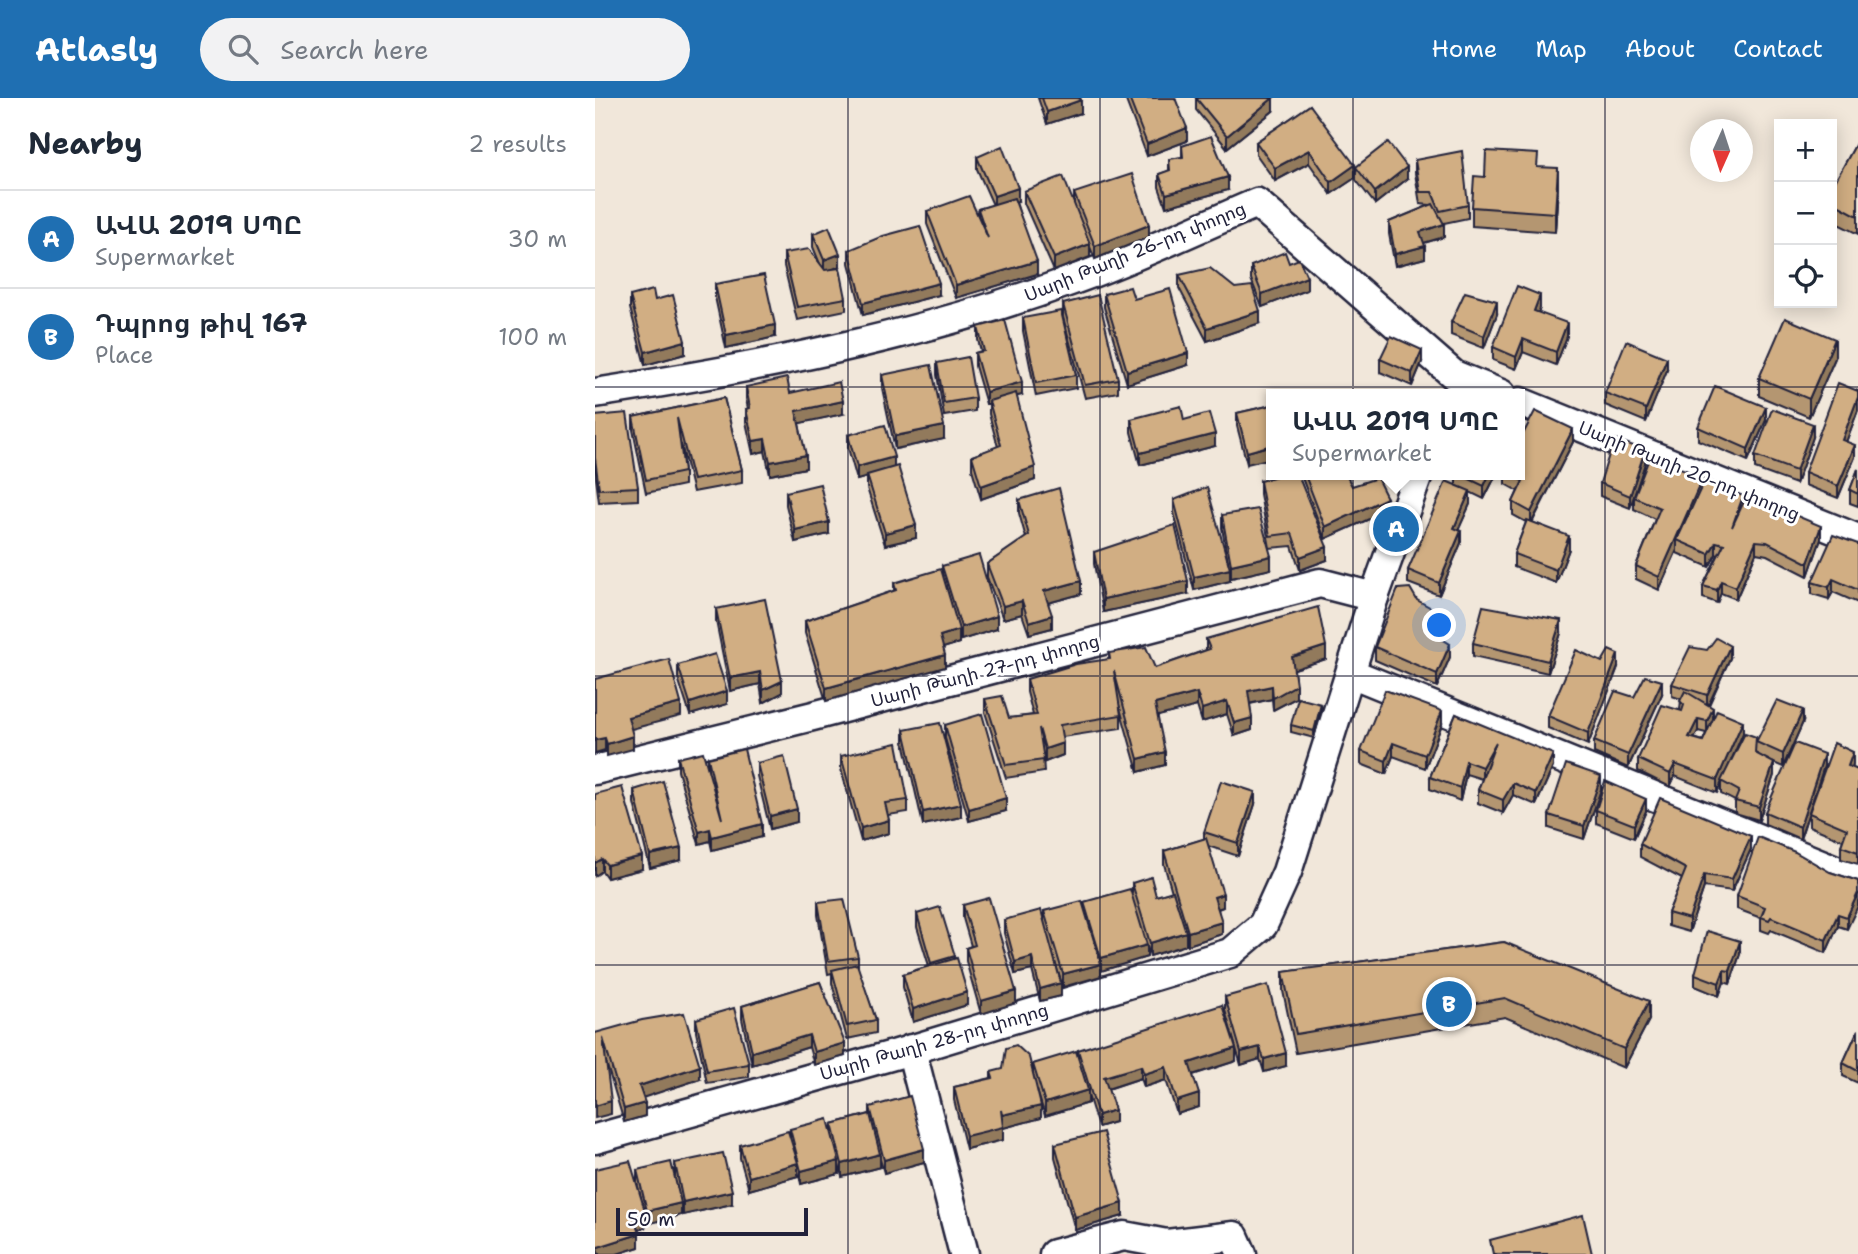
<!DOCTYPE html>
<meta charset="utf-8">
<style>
body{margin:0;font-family:"Shantell Sans","Noto Sans Armenian",sans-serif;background:#f2f2f3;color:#1f2937}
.controls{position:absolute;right:21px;top:21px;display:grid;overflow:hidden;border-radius:0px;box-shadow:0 4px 18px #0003}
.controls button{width:63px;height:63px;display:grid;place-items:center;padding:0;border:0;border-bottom:2px solid #e0e1e3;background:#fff;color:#1f2937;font:35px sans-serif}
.compass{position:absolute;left:1095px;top:21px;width:63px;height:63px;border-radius:50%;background:#fff;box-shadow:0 4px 18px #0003;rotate:183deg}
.scale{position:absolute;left:21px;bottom:18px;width:192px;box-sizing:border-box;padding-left:7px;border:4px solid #22223b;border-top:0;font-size:19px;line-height:24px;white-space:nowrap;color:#22223b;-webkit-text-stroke:5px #fff;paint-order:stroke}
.you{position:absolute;left:845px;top:528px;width:24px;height:24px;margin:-18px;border:5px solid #fff;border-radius:50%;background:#1a73e8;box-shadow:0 0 0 10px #1a73e833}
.badge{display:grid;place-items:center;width:46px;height:46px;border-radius:50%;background:#1f6fb2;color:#fff;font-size:23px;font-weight:700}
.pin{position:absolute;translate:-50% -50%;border:4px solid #fff;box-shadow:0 2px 7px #0006}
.popup{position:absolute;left:671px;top:291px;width:259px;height:91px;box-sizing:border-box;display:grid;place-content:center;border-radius:0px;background:#fff;filter:drop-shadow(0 2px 5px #0005);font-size:23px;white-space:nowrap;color:#747a83}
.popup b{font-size:26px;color:#1f2937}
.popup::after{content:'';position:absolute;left:50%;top:100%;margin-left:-14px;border:14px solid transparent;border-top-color:#fff}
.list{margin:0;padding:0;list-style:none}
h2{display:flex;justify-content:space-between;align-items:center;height:91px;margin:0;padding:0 28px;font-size:30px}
h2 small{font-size:23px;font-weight:400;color:#747a83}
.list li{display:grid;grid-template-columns:46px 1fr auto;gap:21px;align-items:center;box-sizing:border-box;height:98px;padding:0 28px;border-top:2px solid #e0e1e3}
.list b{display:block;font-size:26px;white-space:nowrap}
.list p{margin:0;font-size:23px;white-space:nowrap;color:#747a83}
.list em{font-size:23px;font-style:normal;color:#747a83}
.icon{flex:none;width:38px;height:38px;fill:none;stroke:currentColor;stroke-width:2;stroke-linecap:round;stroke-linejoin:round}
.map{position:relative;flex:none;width:1263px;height:1156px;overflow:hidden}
header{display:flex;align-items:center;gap:42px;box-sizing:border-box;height:98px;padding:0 35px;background:#1f6fb2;color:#fff}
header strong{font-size:33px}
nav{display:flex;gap:38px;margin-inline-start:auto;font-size:24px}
.search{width:490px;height:63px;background:#f2f2f3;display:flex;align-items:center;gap:18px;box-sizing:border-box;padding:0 24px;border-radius:38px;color:#747a83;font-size:26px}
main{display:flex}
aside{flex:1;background:#fff}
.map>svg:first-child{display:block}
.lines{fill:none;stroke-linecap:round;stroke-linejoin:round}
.minor-casing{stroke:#22223b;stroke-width:33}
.minor{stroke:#fff;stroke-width:28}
.wall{fill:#b49671;stroke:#22223b;stroke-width:2;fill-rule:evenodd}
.shaded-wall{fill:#927a5c;stroke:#22223b;stroke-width:2}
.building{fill:#d1ae83;stroke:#22223b;stroke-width:2}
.grid{fill:none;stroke:#22223b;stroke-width:2;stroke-opacity:0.55}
.labels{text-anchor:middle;stroke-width:6;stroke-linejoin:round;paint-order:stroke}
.street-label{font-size:18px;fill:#22223b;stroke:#fff}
</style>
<header>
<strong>Atlasly</strong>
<div class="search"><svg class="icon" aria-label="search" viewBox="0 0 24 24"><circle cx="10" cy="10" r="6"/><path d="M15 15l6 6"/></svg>Search here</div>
<nav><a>Home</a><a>Map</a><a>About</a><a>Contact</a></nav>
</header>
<main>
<aside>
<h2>Nearby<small>2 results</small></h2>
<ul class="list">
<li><span class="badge">A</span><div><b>ԱՎԱ 2019 ՍՊԸ</b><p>Supermarket</p></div><em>30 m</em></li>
<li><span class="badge">B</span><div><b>Դպրոց թիվ 167</b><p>Place</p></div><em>100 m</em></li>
</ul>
</aside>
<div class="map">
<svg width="1263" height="1156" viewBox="0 0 1263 1156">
<rect width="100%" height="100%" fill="#f1e7da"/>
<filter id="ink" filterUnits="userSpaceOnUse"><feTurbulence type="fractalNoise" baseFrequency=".0143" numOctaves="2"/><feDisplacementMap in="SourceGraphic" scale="14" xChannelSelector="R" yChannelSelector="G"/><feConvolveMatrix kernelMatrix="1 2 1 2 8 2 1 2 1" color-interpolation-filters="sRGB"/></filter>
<g filter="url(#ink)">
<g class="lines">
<defs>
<g id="minor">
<path d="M0,295C161,270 322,239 475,183C539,161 600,131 662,105L859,277L906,296"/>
<polyline points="925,304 1263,441"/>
<polyline points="756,575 1263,781"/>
<polyline points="0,672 218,618 725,485 779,499"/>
<polyline points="316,951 369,1156"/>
<polyline points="0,1041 302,956 635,855 668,827 692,774 779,499 823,377"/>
<polyline points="459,1156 529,1138 572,1146 639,1138 647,1156"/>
</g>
</defs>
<use href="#minor" class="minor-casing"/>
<use href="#minor" class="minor"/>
</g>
<g class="wall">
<polygon points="443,0 485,0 486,15 452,26"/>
<polygon points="530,0 580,0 592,43 552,58"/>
<polygon points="601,0 678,13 632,50 601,12"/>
<polygon points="715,7 760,80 736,96 714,65 680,83 661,56 661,44"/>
<polygon points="1263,42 1263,136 1237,123 1237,89"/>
<polygon points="587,48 633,92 571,109 564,89 564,76 574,73 574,61 587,59"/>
<polygon points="382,59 423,103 421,104 442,176 361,200 332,126 332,113 383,117 383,111 398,107 382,71"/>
<polygon points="820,62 873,107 873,120 849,125 849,139 829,145 830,160 800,168 794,136 794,124 835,107 825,106 820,75"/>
<polygon points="761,69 812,81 780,106 761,82"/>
<polygon points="890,79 963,89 960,134 877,128 877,109"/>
<polygon points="429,93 479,106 479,95 554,139 500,161 495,149 495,159 459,173 429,105"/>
<polygon points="218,136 245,168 238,171 251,200 251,212 202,222 189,168 189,155 225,166 218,149"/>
<polygon points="254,152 344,197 268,217 254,165"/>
<polygon points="694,165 712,192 667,209 656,181 656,168"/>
<polygon points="584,177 665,225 612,243 584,190"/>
<polygon points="120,186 180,239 131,250 120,199"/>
<polygon points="509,196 593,267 532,286 509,209"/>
<polygon points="35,198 60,202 90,256 50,267 35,210"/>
<polygon points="468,206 523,281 523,294 490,300 468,219"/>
<polygon points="945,210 943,214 972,238 961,267 928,254 921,271 898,262 898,249"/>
<polygon points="902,216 889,250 856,237 856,224"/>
<polygon points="428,220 481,277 481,290 441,298 428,233"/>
<polygon points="383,229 427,297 421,298 440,382 386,401 377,371 377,358 403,349 394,316 394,306 391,306 380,268 380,255 386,253 383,242"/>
<polygon points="1240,260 1214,319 1164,298 1164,280"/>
<polygon points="785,261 827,264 817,288 785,274"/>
<polygon points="342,265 380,300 380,313 349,318 342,277"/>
<polygon points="1072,272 1051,324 1010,307 1010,295"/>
<polygon points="287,277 349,341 300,351 287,290"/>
<polygon points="151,289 195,295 248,316 204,325 211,370 175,377 170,353 158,356 151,324 151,311 153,311 151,301"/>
<polygon points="129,300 147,372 147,385 98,394 86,346 89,374 89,387 51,395 38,332 38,319"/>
<polygon points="677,307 652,366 642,328 642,315"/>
<polygon points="1263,312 1251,344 1260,359 1243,400 1210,387 1210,374"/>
<polygon points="0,318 43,389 43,402 4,404 0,373"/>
<polygon points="536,321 589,322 620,348 545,367 536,334"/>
<polygon points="1171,322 1153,363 1103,342 1103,329"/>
<polygon points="253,337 299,369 321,440 290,447 272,390 272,379 262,382 253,350"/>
<polygon points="1218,339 1201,386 1160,371 1160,358"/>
<polygon points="978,344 937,425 974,451 961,485 919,469 919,456 931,424 918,417 918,404 923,393 910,386 910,377 925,377"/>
<polygon points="1050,365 1039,397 1108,387 1226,441 1213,478 1172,457 1161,455 1141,501 1126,495 1122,505 1108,500 1108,488 1123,457 1121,456 1114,469 1082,455 1082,452 1064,492 1041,481 1041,468 1060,421 1039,411 1039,399 1035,410 1005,398 1005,385"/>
<polygon points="1263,371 1263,408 1255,405 1255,392"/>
<polygon points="706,377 751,377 757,388 792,413 730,441"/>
<polygon points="861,377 901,377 889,401 875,394 875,406 863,432 866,445 844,497 813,485 813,472 861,387"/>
<polygon points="665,383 732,462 705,472 697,448 675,450 665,396"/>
<polygon points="191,394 234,436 200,444 191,407"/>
<polygon points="424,402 486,496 453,505 457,530 434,536 427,516 408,521 392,479 392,466 431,440 424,415"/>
<polygon points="579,402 633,463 627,430 627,417 676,471 636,480 635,475 635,483 599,492 579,415"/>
<polygon points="1263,446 1263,505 1238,494 1234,501 1217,496 1217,484"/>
<polygon points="499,454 593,496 508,514 499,466"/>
<polygon points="347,468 402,531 366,542 364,534 364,545 348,550 350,569 231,603 210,535 210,523 299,493 299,485 347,477"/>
<polygon points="121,511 187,595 168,605 165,586 135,593 121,523"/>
<polygon points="849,530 844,539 855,559 842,589 780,562 780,549"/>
<polygon points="966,535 953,575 878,558 878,545"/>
<polygon points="611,541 731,561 699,571 701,600 678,612 677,601 655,606 657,632 639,638 632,616 607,624 602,608 562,618 570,667 543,674 523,603 526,617 526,630 467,639 468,657 450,664 448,658 449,674 411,680 390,614 390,601 414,620 438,617 432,594 432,581 514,561 514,555 560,570 611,552"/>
<path d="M1135,560L1114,607L1118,619L1148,635L1136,662L1161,643L1208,624L1188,669L1179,665V677L1164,722L1140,715V703L1126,696V685L1122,695L1080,678L1075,689L1043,673V661L1085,612L1086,601L1077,598V586ZM1103,633L1111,635L1108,643L1099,640Z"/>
<polygon points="1007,564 1023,569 993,647 953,630 953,618"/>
<polygon points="83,567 132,606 95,617 83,580"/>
<polygon points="1067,596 1033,670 999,655 999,643 1039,599"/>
<polygon points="726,612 719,640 696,634 696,627"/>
<polygon points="861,616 958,669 941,707 918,697 908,715 883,705 883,692 887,681 871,676 865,703 835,691 835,679"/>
<polygon points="847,626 830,670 798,658 791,676 766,666 766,653"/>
<polygon points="350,627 411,713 374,723 350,640"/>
<polygon points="309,632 366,719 328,727 309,644"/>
<polygon points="246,658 313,702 313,714 293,717 294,735 266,743 246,671"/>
<polygon points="83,660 113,672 113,660 167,739 117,752 115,743 104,746 83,673"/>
<polygon points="162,665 202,724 175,731 162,678"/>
<polygon points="1258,666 1257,670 1263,672 1263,766 1246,761 1246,748 1248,742 1214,728 1214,715"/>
<polygon points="1229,668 1205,741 1170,726 1170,714"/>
<polygon points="1006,691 989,741 954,730 954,717"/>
<polygon points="39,692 86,762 55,770 39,705"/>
<polygon points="0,696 47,771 12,780 7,773"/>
<polygon points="660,706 643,758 613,748 628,809 623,811 627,836 593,847 591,837 591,847 555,858 552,848 552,859 506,873 506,872 506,878 468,889 460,864 466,898 445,903 437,872 420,876 409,835 409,822 449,823 449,813 489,810 489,804 537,795 537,785 561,798 577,794 569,766 569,753 609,741 609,734"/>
<polygon points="1001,712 1051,713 1039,740 1001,725"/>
<polygon points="1045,746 1156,751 1137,793 1109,789 1094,834 1073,828 1073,815 1087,781 1045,759"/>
<polygon points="1235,774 1263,783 1252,831 1243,828 1231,855 1176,832 1174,835 1166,832 1166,820 1142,811 1142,798"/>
<polygon points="223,804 263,859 263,871 281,922 281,935 252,941 237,885 237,875 233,876 223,817"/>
<polygon points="368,807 421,905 386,916 371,863 371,850 376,848 368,820"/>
<polygon points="322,816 360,860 372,907 318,924 308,889 308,876 334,868 322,829"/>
<polygon points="909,844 1054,922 1029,970 910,919 701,955 688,893 688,874"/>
<polygon points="1145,856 1135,886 1129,884 1124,898 1100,888 1100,876"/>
<polygon points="225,884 250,958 219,967 214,949 157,967 147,921 147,908"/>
<polygon points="630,899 691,968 669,974 665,961 646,967 630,912"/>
<polygon points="101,921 154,966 154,979 112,985 101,934"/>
<polygon points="1263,932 1263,985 1248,978 1248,965"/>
<polygon points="0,935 105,981 48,999 50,1018 29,1024 11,964 16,1016"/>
<polygon points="483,952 641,963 598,977 604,1009 582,1016 571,982 549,989 546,980 513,991 520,1024 503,1029 493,997 493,1005 450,1018 442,992 446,1020 408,1030 408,1042 371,1051 359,1002 359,989 396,980 396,974 438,976 438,966 483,959"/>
<polygon points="275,1009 329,1064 289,1075 285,1061 285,1069 247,1079 244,1066 244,1076 206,1086 203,1072 203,1078 154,1092 145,1060 145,1047 195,1040 195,1031 237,1035 237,1026 275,1016"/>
<polygon points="460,1046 528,1118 480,1132 460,1059"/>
<polygon points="80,1065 137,1106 88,1117 86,1108 86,1117 52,1126 51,1120 51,1129 43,1132 44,1149 22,1156 0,1156 46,1100 42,1085 42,1072 80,1078"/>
</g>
<g class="shaded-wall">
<polygon points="678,0 678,13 632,50 632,38"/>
<polygon points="486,2 486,15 452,26 452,14"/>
<polygon points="592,30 592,43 552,58 552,46"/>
<polygon points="714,52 714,65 680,83 680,70"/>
<polygon points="760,67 760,80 736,96 736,84"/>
<polygon points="812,69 812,81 780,106 780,94"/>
<polygon points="963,70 963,89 960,134 960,115"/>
<polygon points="633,79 633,92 571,109 571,96"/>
<polygon points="423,90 423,103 399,110 399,98"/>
<polygon points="849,126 849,139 825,146 825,134"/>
<polygon points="554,127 554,139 500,161 500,148"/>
<polygon points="495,146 495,159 459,173 459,160"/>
<polygon points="830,148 830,160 800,168 800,156"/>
<polygon points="245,156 245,168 229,175 229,162"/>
<polygon points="442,163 442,176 361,200 361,187"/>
<polygon points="712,179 712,192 667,209 667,196"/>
<polygon points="344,185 344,197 268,217 268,205"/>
<polygon points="945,197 945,210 939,225 939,213"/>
<polygon points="902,203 902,216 889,250 889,238"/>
<polygon points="665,213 665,225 612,243 612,230"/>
<polygon points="972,225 972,238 961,267 961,254"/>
<polygon points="180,227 180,239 131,250 131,237"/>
<polygon points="928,241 928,254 921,271 921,259"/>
<polygon points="1240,241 1240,260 1214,319 1214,301"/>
<polygon points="90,243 90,256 50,267 50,254"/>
<polygon points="827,252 827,264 817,288 817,275"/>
<polygon points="593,255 593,267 532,286 532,273"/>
<polygon points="1072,260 1072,272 1051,324 1051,311"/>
<polygon points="427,284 427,297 394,305 394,303 394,306 391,306 391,294"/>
<polygon points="1263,299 1263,312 1247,355 1247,342"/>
<polygon points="248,303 248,316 201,326 201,313"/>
<polygon points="1171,309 1171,322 1153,363 1153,351"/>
<polygon points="927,312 927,324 925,329 925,316"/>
<polygon points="1218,326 1218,339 1201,386 1201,373"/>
<polygon points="349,328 349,341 300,351 300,338"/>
<polygon points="978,331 978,344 936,426 936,414"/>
<polygon points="620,336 620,348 545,367 545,355"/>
<polygon points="170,341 170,353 158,356 158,343"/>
<polygon points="677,347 677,360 652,366 652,354"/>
<polygon points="1260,347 1260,359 1243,400 1243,388"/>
<polygon points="1050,352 1050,365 1035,410 1035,398"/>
<polygon points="211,357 211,370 175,377 175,364"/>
<polygon points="299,359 299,372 262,382 262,369"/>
<polygon points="440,369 440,382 386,401 386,388"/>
<polygon points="894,377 901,377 889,401 889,388"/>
<polygon points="1108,379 1108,392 1082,442 1082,452 1064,492 1064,479"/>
<polygon points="875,393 875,406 859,442 859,430"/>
<polygon points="1148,398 1148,411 1137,429"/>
<polygon points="792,400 792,413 730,441 730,429"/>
<polygon points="234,424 234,436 200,444 200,432"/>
<polygon points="321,427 321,440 290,447 290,435"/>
<polygon points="1226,428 1226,441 1213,478 1213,465"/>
<polygon points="866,433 866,445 844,497 844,485"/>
<polygon points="974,438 974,451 961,485 961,472"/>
<polygon points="1161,443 1161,455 1141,501 1141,489"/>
<polygon points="1121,444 1121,456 1114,469 1114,456"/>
<polygon points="732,449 732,462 705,472 705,459"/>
<polygon points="676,458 676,471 636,480 636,467"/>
<polygon points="635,471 635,483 599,492 599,479"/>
<polygon points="1238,481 1238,494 1234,501 1234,489"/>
<polygon points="486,483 486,496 449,506 449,493"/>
<polygon points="593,483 593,496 508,514 508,501"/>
<polygon points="1126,483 1126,495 1122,505 1122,492"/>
<polygon points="427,503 427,516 408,521 408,508"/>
<polygon points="457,517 457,530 434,536 434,524"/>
<polygon points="849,517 849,530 839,549 839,536"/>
<polygon points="402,518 402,531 366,542 366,529"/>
<polygon points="966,522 966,535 953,575 953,563"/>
<polygon points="364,532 364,545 345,551 345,538"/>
<polygon points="855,546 855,559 842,589 842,576"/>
<polygon points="731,548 731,561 697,572 697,559"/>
<polygon points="1135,548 1135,560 1112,610 1112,597"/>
<polygon points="1023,556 1023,569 993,647 993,635"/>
<polygon points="350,557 350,569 231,603 231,590"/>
<polygon points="165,574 165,586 135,593 135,580"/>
<polygon points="187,583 187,595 168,605 168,592"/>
<polygon points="1067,583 1067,596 1033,670 1033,657"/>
<polygon points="701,587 701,600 678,612 678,600"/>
<polygon points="677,588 677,601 653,606 653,593"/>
<polygon points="132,593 132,606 95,617 95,605"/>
<polygon points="602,595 602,608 560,619 560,606"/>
<polygon points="632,603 632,616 607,624 607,611"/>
<polygon points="86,605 86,618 33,632 33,619"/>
<polygon points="726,606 726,612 719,640 719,633"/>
<polygon points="1118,610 1118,622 1112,636 1112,623"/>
<polygon points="1208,612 1208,624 1188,669 1188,656"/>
<polygon points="847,613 847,626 830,670 830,657"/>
<polygon points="657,620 657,632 639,638 639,625"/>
<polygon points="1103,621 1103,633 1094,651 1094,639"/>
<polygon points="1148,623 1148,635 1122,695 1122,682"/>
<polygon points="38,638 38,651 12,658 12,646"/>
<polygon points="10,640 10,652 0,655 0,642"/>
<polygon points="901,644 887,682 887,669"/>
<polygon points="468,645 468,657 450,664 450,651"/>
<polygon points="798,645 798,658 791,676 791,663"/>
<polygon points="570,654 570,667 543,674 543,661"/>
<polygon points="1258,654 1258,666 1253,681 1253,668"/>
<polygon points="958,656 958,669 941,707 941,695"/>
<polygon points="1229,656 1229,668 1205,741 1205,729"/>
<polygon points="871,663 871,676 865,703 865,690"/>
<polygon points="1179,665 1179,677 1164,722 1164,709"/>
<polygon points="1080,666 1080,678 1075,689 1075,676"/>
<polygon points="1006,678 1006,691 989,741 989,728"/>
<polygon points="918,685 918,697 908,715 908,702"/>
<polygon points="660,694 660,706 643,758 643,745"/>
<polygon points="411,700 411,713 374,723 374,711"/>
<polygon points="1051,701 1051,713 1039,740 1039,727"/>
<polygon points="366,706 366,719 328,727 328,714"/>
<polygon points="202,711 202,724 175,731 175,718"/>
<polygon points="294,722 294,735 266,743 266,730"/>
<polygon points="167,726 167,739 117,752 117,739"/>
<polygon points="115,731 115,743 104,746 104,734"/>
<polygon points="1156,738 1156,751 1137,793 1137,781"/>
<polygon points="86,750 86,762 55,770 55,757"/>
<polygon points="47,758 47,771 12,780 12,767"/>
<polygon points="7,761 7,773 0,778 0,765"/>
<polygon points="1109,777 1109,789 1094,834 1094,821"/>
<polygon points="1263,795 1263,808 1252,831 1252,819"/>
<polygon points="628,796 628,809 619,812 619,799"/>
<polygon points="1243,816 1243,828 1231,855 1231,842"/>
<polygon points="627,824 627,836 593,847 593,834"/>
<polygon points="591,834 591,847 555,858 555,845"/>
<polygon points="1145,843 1145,856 1135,886 1135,873"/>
<polygon points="552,847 552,859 506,873 506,860"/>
<polygon points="360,858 360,871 336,878 336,865"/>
<polygon points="437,859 437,872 420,876 420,864"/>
<polygon points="506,866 506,878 468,889 468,876"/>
<polygon points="1129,872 1129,884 1124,898 1124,885"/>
<polygon points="466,885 466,898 445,903 445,891"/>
<polygon points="421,893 421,905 386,916 386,903"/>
<polygon points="372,894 372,907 318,924 318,911"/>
<polygon points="1054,903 1054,922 1029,970 1029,951"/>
<polygon points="214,937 214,949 157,967 157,954"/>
<polygon points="250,945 250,958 219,967 219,954"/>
<polygon points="665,949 665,961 646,967 646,954"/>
<polygon points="641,950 641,963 594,978 594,965"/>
<polygon points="691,955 691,968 669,974 669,961"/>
<polygon points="105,968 105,981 44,1001 44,988"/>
<polygon points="546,968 546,980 509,992 509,979"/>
<polygon points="571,969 571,982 549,989 549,976"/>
<polygon points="493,992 493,1005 450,1018 450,1005"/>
<polygon points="604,996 604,1009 582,1016 582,1003"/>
<polygon points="16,1003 16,1016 0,1020 0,1008"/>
<polygon points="50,1005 50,1018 29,1024 29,1011"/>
<polygon points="446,1008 446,1020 408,1030 408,1042 371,1051 371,1038 407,1017"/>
<polygon points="520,1012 520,1024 503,1029 503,1017"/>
<polygon points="329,1051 329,1064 289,1075 289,1062"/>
<polygon points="285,1056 285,1069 247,1079 247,1066"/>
<polygon points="244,1063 244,1076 206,1086 206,1073"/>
<polygon points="203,1065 203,1078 154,1092 154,1079"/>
<polygon points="137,1093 137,1106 88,1117 88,1104"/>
<polygon points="86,1105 86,1117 52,1126 52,1113"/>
<polygon points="528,1105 528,1118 480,1132 480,1119"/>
<polygon points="51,1116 51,1129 40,1133 40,1121"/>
<polygon points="44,1136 44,1149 22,1156 0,1156 0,1150"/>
</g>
<g class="building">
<polygon points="447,0 485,0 486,2 452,14"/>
<polygon points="534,0 580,0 592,30 552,46"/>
<polygon points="601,0 678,0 632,38"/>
<polygon points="715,7 760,67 736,84 714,52 680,70 661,44"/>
<polygon points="616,38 633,79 571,96 564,76 575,72 574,61 588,59 587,48"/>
<polygon points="1263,42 1263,118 1237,104 1237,89"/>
<polygon points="793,44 812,69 780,94 761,69"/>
<polygon points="407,48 423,90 399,98 382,59"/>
<polygon points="867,53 873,107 845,113 837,94 825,94 820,62"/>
<polygon points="891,53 943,56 942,69 963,70 960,115 877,109 879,78 890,79"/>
<polygon points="537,76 554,127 500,148 479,95"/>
<polygon points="468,78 495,146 459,160 429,93"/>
<polygon points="374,98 393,140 383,111 419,100 442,163 361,187 332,113"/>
<polygon points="838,106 849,126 825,134 830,148 800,156 794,124"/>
<polygon points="325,128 344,185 268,205 254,152 288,138"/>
<polygon points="234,129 245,156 229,162 218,136"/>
<polygon points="214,151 230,172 245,170 251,200 202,209 189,155"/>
<polygon points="690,154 694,165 704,161 712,179 667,196 656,168"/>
<polygon points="615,170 640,190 657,188 665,213 612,230 584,177"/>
<polygon points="169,177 180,227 131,237 120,186"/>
<polygon points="922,188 945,197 939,213 972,225 961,254 928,241 921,259 898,249"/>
<polygon points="535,189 539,201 575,191 593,255 532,273 509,196"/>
<polygon points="58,192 60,202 78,197 90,243 50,254 35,198"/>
<polygon points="870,194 902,203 889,238 856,224"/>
<polygon points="503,197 523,281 490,287 468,206"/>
<polygon points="466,213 481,277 441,285 428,220"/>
<polygon points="1190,220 1240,241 1214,301 1164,280"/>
<polygon points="410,222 427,284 391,294 380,255 389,253 383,229"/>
<polygon points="796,238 827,252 817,275 785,261"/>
<polygon points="1031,243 1072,260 1051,311 1010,295"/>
<polygon points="373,259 380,300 349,305 342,265"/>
<polygon points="336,267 349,328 300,338 287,277"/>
<polygon points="192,280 195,295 244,284 248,303 201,313 211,357 175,364 170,341 158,343 151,311 155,310 151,289"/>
<polygon points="1243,285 1263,293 1263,299 1247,342 1260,347 1243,388 1210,374"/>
<polygon points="1120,288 1171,309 1153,351 1103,329"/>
<polygon points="421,295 440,369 386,388 377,358 406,347 394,303"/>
<polygon points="129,300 147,372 98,382 82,320 89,374 51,382 38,319"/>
<polygon points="677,307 677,347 652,354 642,315"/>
<polygon points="586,308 589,322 614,315 620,336 545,355 536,321"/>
<polygon points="1177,311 1218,326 1201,373 1160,358"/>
<polygon points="940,313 978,331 936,414 918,404 928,383 916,377 925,377 925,342"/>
<polygon points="32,315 43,389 4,391 0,360 0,318"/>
<polygon points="290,327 299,359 262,369 253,337"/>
<polygon points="1019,341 1050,352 1035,398 1005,385"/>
<polygon points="1055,358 1108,379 1064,479 1041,468 1065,410 1039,399"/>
<polygon points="303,368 321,427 290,435 272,377"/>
<polygon points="1263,371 1263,396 1255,392"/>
<polygon points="685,377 703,377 732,449 705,459 697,435 675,438 665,383"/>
<polygon points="710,377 751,377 757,388 782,380 792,400 730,429"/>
<polygon points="866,377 894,377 889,388"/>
<polygon points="1110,381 1148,398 1137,429 1152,397 1226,428 1213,465 1172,444 1161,443 1141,489 1126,483 1122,492 1108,488 1129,446 1121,444 1114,456 1082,442"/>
<polygon points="851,383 875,393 859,430 866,433 844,485 813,472"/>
<polygon points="225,386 234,424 200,432 191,394"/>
<polygon points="612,389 635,471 599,479 579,402"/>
<polygon points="464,390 486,483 449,493 457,517 434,524 427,503 408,508 392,466 434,437 424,402"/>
<polygon points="663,411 676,458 636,467 627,417"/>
<polygon points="932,422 974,438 961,472 919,456"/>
<polygon points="580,427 593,483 508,501 499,454"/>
<polygon points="1238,437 1263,446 1263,492 1238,481 1234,489 1217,484"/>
<polygon points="384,457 402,518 366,529 347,468"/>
<polygon points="346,471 364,532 345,538 350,557 231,590 210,523 301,492 299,485"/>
<polygon points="815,490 822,502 849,517 839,536 855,546 842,576 780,549 803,491"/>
<polygon points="170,501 187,583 168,592 165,574 135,580 121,511"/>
<polygon points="888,508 966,522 953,563 878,545"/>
<polygon points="723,509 731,548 697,559 701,587 678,600 677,588 653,593 657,620 639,625 632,603 607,611 602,595 560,606 570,654 543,661 519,573 526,617 465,627 468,645 450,651 444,630 449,662 411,667 390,601 407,598 414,620 442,617 432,581 481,566 515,561 514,555 551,549 560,570 615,551 611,541"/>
<polygon points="1121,540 1135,548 1112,597 1077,586 1095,549 1112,552"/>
<polygon points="981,552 1007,564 1014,552 1023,556 993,635 953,618"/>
<polygon points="120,556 132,593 95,605 83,567"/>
<polygon points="74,561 86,605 33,619 38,638 12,646 10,640 0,642 0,581"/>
<polygon points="1050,578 1067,583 1033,657 999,643 1020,593 1039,599"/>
<polygon points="790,592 847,613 830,657 798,645 791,663 766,653"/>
<polygon points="1090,593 1118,610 1112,623 1103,621 1094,639 1108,643 1122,612 1148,623 1122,682 1080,666 1075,676 1043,661 1067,607 1087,613 1089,607 1085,603"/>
<polygon points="703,600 726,606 719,633 696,627"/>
<polygon points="1182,602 1208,612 1188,656 1161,644"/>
<polygon points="387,616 411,700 374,711 350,627"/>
<polygon points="861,616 958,656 941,695 918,685 908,702 883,692 901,644 887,669 871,663 865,690 835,679"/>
<polygon points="345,625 366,706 328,714 309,632"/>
<polygon points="1150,635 1161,639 1160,655 1179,665 1164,709 1140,703 1144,693 1126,683"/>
<polygon points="302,645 313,702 290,705 294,722 266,730 246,658"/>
<polygon points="1200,645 1229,656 1205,729 1170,714"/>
<polygon points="1239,645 1258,654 1253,668 1263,672 1263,754 1246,748 1252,731 1214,715"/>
<polygon points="149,651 167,726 117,739 115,731 104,734 83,660 108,654 127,721 113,660"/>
<polygon points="189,658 202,711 175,718 162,665"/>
<polygon points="971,666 1006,678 989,728 954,717"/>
<polygon points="68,683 86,750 55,757 39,692"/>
<polygon points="626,683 660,694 643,745 609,734"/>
<polygon points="1010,683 1051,701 1039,727 1001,712"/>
<polygon points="27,689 47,758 12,767 7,761 0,765 0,696"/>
<polygon points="1065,700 1156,738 1137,781 1109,777 1094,821 1073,815 1091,771 1045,746"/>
<polygon points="1163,739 1200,754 1235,774 1263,783 1263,795 1252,819 1243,816 1231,842 1176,819 1174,822 1166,819 1170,809 1142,798"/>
<polygon points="611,740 628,796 619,799 627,824 593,834 569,753"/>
<polygon points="556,779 561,798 578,793 591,834 555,845 537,785"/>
<polygon points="535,791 552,847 506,860 489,804"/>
<polygon points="394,800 421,893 386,903 371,850 380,847 368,807"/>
<polygon points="249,801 263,859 233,863 223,804"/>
<polygon points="487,803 506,866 468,876 449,813"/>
<polygon points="345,809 360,858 336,865 322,816"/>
<polygon points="446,812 466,885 445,891 437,859 420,864 409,822"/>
<polygon points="1112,833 1145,843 1135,873 1129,872 1124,885 1100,876"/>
<polygon points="909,844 1054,903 1029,951 910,900 701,936 688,874"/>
<polygon points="362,860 372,894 318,911 308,876"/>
<polygon points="262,866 281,922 252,928 237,872"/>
<polygon points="225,884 250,945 219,954 214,937 157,954 147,908"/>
<polygon points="673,887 691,955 669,961 665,949 646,954 630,899"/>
<polygon points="627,907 641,950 594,965 604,996 582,1003 571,969 549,976 546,968 509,979 520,1012 503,1017 483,952"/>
<polygon points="139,910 154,966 112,973 101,921"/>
<polygon points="89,915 105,968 44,988 50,1005 29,1011 8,940 16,1003 0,1008 0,935 47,922"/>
<polygon points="1263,932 1263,973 1248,965"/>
<polygon points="421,947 434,959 446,1008 407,1017 406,1012 408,1029 371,1038 359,989 398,980 396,974 408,971 411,950"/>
<polygon points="481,953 493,992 450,1005 438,966"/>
<polygon points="315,998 329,1051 289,1062 275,1009"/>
<polygon points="275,1016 285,1056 247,1066 237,1026"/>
<polygon points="233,1021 244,1063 206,1073 195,1031"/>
<polygon points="193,1033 203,1065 154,1079 145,1047"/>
<polygon points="508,1034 528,1105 480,1119 460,1046"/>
<polygon points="128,1055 137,1093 88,1104 80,1065"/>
<polygon points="35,1063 51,1116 40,1121 44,1136 0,1150 0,1071"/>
<polygon points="76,1064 86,1105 52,1113 42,1072"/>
<polygon points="988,1117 997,1156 898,1156 895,1142"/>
<polygon points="2,1150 4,1156 0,1156 0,1151"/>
</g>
</g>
<path class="grid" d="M253,0V1156M505,0V1156M758,0V1156M1010,0V1156M0,289H1263M0,578H1263M0,867H1263"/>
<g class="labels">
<g class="street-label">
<text transform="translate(540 154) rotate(-22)" y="6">Սարի Թաղի 26-րդ փողոց</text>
<text transform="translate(1094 373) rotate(22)" y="6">Սարի Թաղի 20-րդ փողոց</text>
<text transform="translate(390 573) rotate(-15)" y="6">Սարի Թաղի 27-րդ փողոց</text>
<text transform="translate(339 944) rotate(-16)" y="6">Սարի Թաղի 28-րդ փողոց</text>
</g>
</g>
</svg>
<div class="controls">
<button>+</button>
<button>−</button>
<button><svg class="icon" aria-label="locate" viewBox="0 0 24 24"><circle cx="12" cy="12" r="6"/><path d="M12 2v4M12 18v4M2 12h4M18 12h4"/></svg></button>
</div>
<svg class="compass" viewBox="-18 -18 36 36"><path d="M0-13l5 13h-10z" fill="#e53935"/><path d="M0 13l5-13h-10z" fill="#747a83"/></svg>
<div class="scale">50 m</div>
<div class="you"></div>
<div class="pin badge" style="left:801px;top:431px">A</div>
<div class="popup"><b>ԱՎԱ 2019 ՍՊԸ</b>Supermarket</div>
<div class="pin badge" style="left:854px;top:906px">B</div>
</div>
</main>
